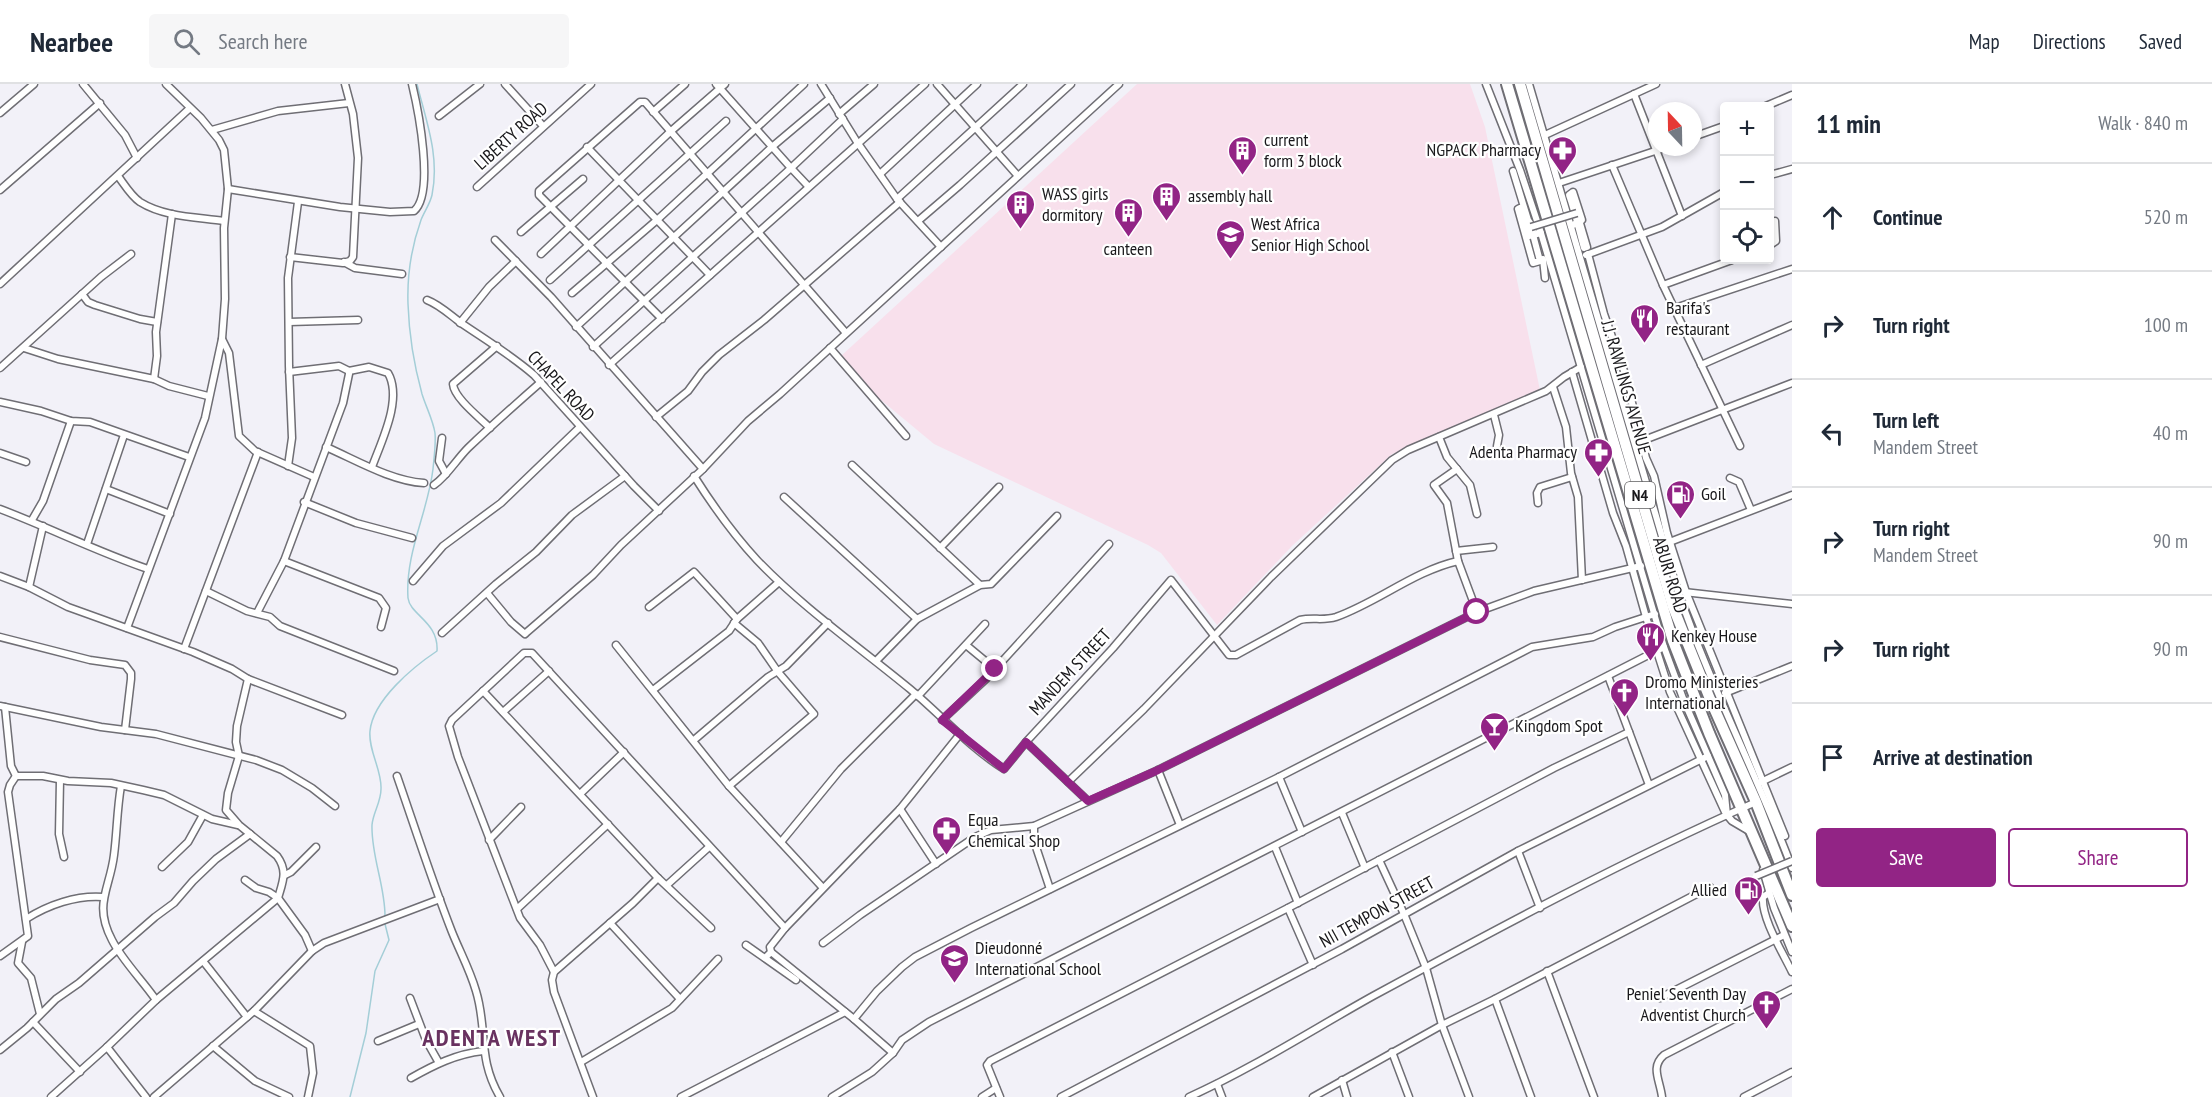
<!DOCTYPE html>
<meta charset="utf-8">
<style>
body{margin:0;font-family:"PT Sans Narrow",sans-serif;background:#f6f6f7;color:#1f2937}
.controls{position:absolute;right:18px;top:18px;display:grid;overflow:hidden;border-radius:6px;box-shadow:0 3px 9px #0003}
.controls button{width:54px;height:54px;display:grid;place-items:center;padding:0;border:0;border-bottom:2px solid #e0e1e3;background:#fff;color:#1f2937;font:30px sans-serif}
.compass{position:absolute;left:1648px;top:18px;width:54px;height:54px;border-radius:50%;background:#fff;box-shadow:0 3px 9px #0003;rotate:338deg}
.stop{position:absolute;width:18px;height:18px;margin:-14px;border:4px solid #922485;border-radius:50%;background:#fff}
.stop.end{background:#922485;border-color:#fff;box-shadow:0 2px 6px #0008}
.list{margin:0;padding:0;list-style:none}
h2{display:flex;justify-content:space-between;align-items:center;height:78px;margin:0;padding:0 24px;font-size:26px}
h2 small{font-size:20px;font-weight:400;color:#747a83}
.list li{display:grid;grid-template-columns:39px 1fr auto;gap:18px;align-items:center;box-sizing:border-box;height:108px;padding:0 24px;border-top:2px solid #e0e1e3}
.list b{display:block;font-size:22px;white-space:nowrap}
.list p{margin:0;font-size:20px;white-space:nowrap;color:#747a83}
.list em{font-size:20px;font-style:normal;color:#747a83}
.actions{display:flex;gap:12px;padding:18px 24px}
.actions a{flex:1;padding:14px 0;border:2px solid #922485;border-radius:6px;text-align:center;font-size:21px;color:#922485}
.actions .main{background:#922485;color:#fff}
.icon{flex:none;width:33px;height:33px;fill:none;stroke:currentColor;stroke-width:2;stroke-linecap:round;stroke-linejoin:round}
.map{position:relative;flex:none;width:1792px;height:1013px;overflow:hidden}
header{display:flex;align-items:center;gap:36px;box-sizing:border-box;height:84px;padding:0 30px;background:#fff;border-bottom:2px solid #e0e1e3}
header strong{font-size:28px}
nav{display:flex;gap:33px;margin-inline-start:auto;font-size:21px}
.search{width:420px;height:54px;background:#f6f6f7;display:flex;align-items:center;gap:15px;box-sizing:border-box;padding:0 21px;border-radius:6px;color:#747a83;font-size:22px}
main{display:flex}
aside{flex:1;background:#fff}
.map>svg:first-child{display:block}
.education{fill:#f8e0ec}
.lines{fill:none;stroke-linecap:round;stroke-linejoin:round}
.stream{stroke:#a4ced7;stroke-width:1.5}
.street-casing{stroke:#6f6e74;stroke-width:9}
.highway-casing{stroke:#6f6e74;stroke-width:14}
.street{stroke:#fff;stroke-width:6}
.highway{stroke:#fff;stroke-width:10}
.street-bridge-casing{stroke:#6f6e74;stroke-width:9;stroke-linecap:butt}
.street-bridge{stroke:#fff;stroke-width:6}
.route{stroke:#922485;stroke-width:8}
.labels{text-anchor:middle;stroke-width:4.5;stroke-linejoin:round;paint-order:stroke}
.shield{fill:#fff;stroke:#5e5d5f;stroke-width:1.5}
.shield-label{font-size:16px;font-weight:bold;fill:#19181b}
.street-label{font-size:18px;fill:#19181b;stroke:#fff}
.poi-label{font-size:18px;fill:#19181b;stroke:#fff;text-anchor:start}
.district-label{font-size:24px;font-weight:bold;letter-spacing:1.5px;fill:#693260;stroke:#fff}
</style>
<header>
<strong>Nearbee</strong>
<div class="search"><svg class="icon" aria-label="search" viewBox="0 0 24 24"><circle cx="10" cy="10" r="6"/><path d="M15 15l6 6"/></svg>Search here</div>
<nav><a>Map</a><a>Directions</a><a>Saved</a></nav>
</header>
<main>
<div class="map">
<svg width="1792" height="1013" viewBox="0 0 1792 1013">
<rect width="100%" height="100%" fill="#f2f1f8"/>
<polygon class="education" points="1137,0 1470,0 1485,43 1541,311 1392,370 1292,462 1217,541 1161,469 1148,461 934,360 875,311 841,272"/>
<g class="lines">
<g class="stream">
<path d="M385,832C385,801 371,772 372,741C373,729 381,718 381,705C382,686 368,666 370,647C373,616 413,583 437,567C439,538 410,531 408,514C405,469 428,428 433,385C434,374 436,360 435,349C433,336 426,323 422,310C414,281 409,250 408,220C407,191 411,164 421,136C424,128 430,120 432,111C440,72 426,37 417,0"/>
<polyline points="350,1013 366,949 375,887 389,856 385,840"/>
</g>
<defs>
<g id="street">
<polyline points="83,0 125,51 137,74"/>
<polyline points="166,0 201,34 219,56 224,66 228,105 224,144 225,215 222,255 229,269 239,352 255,367 314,393"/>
<polyline points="505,0 543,42"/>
<polyline points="716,0 791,84 843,35"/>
<polyline points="821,0 857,58 897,115 941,163"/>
<polyline points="937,0 1018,92"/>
<polyline points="1486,0 1520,86 1541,149 1664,563 1684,617 1725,711 1727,731 1732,737 1749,747"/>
<path d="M1529,0L1678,507C1710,602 1757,690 1792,784"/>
<polyline points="1634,10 1682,132"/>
<polyline points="1766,22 1792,11"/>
<polyline points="653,28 685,0"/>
<polyline points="0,29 34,0"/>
<polyline points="839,30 874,0"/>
<polyline points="439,32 480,0"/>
<polyline points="212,46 278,27 349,19"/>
<polyline points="1545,51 1656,0"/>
<polyline points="1693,53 1724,42"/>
<polyline points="587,63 710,191"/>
<polyline points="1612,81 1663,201 1740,362"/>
<polyline points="1513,87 1528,136 1534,145"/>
<polyline points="880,90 977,0"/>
<polyline points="1770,91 1792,85"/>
<path d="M118,92C124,100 131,112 140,118C164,133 196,133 224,137"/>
<polyline points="1559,99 1667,63"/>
<polyline points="477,103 591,0"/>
<path d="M228,105L340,123L390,128L414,127C435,109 418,25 412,0"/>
<polyline points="0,106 100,19"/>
<polyline points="897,115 1023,0"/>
<polyline points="918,137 960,101 1071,0"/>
<path d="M1571,142L1582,136L1573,108L1569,111C1575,128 1579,146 1584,164L1587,163L1577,129"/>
<polyline points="1531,143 1540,177 1533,179 1518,125 1520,124 1529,152 1541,149"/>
<polyline points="521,148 583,95"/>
<polyline points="495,156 551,213 703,385"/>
<polyline points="1770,161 1776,157 1775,137"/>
<polyline points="541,170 670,48 725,0"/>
<polyline points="1588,170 1604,230 1624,287 1646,374 1654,392 1667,449 1686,508 1785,752"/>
<polyline points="1586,171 1662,143 1724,108"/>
<polyline points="290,173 343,179 350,177 353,173 358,74 353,30 345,0"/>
<polyline points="1543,175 1545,194"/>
<polyline points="344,178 355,184 402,190"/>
<polyline points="550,196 726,37"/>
<polyline points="0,200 190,24"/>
<polyline points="1663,201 1732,176"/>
<polyline points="572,209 657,136 804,0"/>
<polyline points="82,210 88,218 95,221 140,235 157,238"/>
<path d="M427,216C440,221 450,231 461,239C486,256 511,271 534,291L634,402L659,427"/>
<polyline points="1675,224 1792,185"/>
<polyline points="662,235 539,111 539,107 640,18 645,18 846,249"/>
<polyline points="289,238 358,236"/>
<polyline points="460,239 489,203 516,177"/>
<polyline points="576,243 773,62 830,14"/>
<polyline points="593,263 791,84 808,102"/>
<polyline points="24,264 58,275 154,295 169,302 208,312"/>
<polyline points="830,264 906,352"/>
<polyline points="609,281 925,0"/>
<polyline points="1701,281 1792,241"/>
<polyline points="0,284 101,193 131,170"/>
<path d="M349,287L369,283L388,289C403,315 381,358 372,383"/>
<polyline points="1572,288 1613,429 1626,462 1646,533 1670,608 1725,728"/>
<polyline points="154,295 157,272 156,248 172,130"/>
<polyline points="1553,303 1566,343 1571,389 1578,413 1582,496"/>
<polyline points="0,318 41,327 71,337 90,338 189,373"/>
<polyline points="1494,331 1499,351 1497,362"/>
<polyline points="656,333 688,307 702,288 719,271 764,236 900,118"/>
<path d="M490,344C480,334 454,314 453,300L497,262"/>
<polyline points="1439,353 1447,373 1470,401 1477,430"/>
<polyline points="442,354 439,377 446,390"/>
<polyline points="1639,358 1792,299"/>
<path d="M326,363C356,376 391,397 424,399"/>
<polyline points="0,369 26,378"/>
<polyline points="852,381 980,501"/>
<polyline points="288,382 292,354 289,282 288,194 298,118"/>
<polyline points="1457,385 1434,401 1447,419 1458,477 1477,528"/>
<path d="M694,392C713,422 733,450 757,476C803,524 859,563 910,605C942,632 969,663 1004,685L1026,658L1113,564L1171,496L1229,571H1236L1300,536C1313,533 1323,537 1336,533C1378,518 1414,487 1458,477"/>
<polyline points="1730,394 1739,398 1751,426"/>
<path d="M434,401C446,393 457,375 468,364C492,341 517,319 541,298"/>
<polyline points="106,405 170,430"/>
<polyline points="784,413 917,535"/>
<polyline points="304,418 356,439 412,454"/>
<polyline points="1538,419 1537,409 1540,403 1572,393"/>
<path d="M0,425C50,444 98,468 148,485"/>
<polyline points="32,436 43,417 71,337"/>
<polyline points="1667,459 1792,411"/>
<polyline points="87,460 124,351"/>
<polyline points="940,464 999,403"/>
<polyline points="1456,467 1493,463"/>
<polyline points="284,477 379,514 386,524 381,543"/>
<polyline points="0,492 29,503 68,523 193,568 232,585 248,595 342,631"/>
<polyline points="413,497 443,462 501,419 580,343"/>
<polyline points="29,503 43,442"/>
<polyline points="206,507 247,527 270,533 280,542 394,587"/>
<polyline points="1684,508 1792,520"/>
<polyline points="487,509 511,538 525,550 527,548 593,491 621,461 703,385 748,337 780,310 1119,0"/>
<polyline points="649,523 694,488 737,535"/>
<polyline points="257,529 284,477 343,319 349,290 349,287 339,282 289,288"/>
<polyline points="127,544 205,334 222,255"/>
<polyline points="442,549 496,500 536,468 572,431 625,392"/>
<polyline points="0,553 90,576 125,581 131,589 131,595 125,646"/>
<polyline points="616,561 729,702 823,804"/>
<polyline points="966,561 995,585"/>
<polyline points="184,565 258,368"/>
<polyline points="876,577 917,535 980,501 991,500 1057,432"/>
<polyline points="1608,592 1649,701"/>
<polyline points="653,606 729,547 737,535 779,498"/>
<polyline points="483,607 658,794 711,844"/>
<polyline points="1725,609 1792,582"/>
<polyline points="918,612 985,540"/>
<polyline points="0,622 101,643 156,650 256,676 282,686 312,704 335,722"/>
<polyline points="5,623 11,682 16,692"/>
<polyline points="503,628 549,587"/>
<polyline points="942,636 986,595 1109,460"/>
<polyline points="694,656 768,593 786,582 828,539"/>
<polyline points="1026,658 1088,717"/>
<polyline points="1158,686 1180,741"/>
<polyline points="16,692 43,692 68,697 111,699 143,706 164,711 212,735 238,741"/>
<path d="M397,692C415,744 432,797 452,848C460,868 470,886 476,907C488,946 477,974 500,1013"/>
<polyline points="1279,693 1302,748"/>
<polyline points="60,696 59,750 64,773"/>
<polyline points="1068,698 1144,625 1271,493 1392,376 1408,366 1546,307 1564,293 1581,283"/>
<polyline points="1761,698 1792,683"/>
<path d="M121,702C117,725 117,748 114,771C110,805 93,820 112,856C122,876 143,897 156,916"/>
<polyline points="729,702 814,630 778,588 758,559 734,539"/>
<polyline points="580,710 624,668"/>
<polyline points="900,725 936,780"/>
<polyline points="1342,729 1365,784"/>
<polyline points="1034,742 1034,757 1050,805"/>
<polyline points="489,756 521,723"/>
<polyline points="781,758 841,685 916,610"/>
<polyline points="1275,763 1298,819"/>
<polyline points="1518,767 1540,824"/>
<polyline points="1379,776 1404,830 1426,884 1442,941 1469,1013"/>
<polyline points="162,783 188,758 203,731"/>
<polyline points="1763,786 1774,824 1792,868"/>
<polyline points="285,791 291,788 316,763"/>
<polyline points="245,796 256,804 269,808 278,814 305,851 312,867"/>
<polyline points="667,801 709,763"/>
<path d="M1769,809L1763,813C1761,834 1783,869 1792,888"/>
<polyline points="1288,824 1313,881"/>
<polyline points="517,825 608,740"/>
<path d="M26,835C48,821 76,811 103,813"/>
<polyline points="610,839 680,915"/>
<polyline points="22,858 18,879 31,894 40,930"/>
<polyline points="823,859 860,831 975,753 991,746 1034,742 1158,686 1477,528 1534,507 1641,482"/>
<polyline points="746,861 796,896"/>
<polyline points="771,868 854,935 893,969"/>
<polyline points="0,872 28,852 8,708 10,701 16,692"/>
<polyline points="765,874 771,868 770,863 785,844 900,725 960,650"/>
<polyline points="203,877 247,933"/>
<polyline points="1547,887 1594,1013"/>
<polyline points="554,888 540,861 520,834 458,673 449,642 452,636 524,569 532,569 785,844"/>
<polyline points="410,914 426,956 439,979"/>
<polyline points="1660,914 1784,851"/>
<polyline points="1495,915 1531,1013"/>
<polyline points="254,927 310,962 313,989 308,1013"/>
<polyline points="854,935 877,907 902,883 915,873 971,844 1279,693 1532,563 1593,553 1615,543 1655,530"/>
<polyline points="33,938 80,988"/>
<polyline points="378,957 419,940"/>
<polyline points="213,962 255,997 289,1013"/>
<path d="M107,963L156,916L278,814C283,797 288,787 277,772L239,741L226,726L228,709L239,672L236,658L237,642L248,595"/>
<polyline points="0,966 27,944 56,915 79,899 155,833 174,819 193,797 216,775 250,750"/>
<polyline points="1392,968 1409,1013"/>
<polyline points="581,978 672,924 718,875"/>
<path d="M411,994C434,981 456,970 483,967"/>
<polyline points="1342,996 1347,1013"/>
<polyline points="1217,1000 1222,1013"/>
<polyline points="51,1013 107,963 146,1013"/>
<polyline points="154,1013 254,927 312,867 324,859 440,815"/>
<polyline points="593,1013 554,908 552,896 554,888 633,819 658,794"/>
<polyline points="681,1013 845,928"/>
<polyline points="832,1013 872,988 893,969 902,956 929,938 1664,563"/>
<polyline points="982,1013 996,1004"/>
<polyline points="1000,1013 987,981 990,977 1288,824 1554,684 1629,648"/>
<polyline points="1061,1013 1342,865 1518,767 1708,672"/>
<path d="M1189,1013C1253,984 1312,946 1373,912C1498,844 1625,776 1756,718"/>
<polyline points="1313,1013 1442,941 1495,915 1710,803"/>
<path d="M1662,1013C1660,996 1650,983 1664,971L1792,905"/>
<polyline points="1744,1013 1792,988"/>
</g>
<g id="highway">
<polyline points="1507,0 1673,557 1709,649 1792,842"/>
<polyline points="1520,0 1673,523 1710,615 1756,718 1792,811"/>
</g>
</defs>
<use href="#street" class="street-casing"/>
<use href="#highway" class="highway-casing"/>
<use href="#street" class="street"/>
<use href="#highway" class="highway"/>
<defs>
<g id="street-bridge">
<polyline points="1531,143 1577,129"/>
<polyline points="1756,792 1792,777"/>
</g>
</defs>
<use href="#street-bridge" class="street-bridge-casing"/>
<use href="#street-bridge" class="street-bridge"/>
</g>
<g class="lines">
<polyline class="route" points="995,585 942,636 1004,685 1026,658 1088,717 1158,686 1477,528"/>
</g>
<defs>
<symbol id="building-pin" viewBox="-11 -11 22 30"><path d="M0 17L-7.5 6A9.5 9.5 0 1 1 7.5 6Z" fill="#922485" stroke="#fff"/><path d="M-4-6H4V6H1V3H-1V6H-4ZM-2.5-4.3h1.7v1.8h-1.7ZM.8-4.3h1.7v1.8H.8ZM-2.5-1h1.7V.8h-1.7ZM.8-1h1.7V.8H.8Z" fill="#fff"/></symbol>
<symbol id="pharmacy-pin" viewBox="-11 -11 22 30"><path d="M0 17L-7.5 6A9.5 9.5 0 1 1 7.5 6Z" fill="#922485" stroke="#fff"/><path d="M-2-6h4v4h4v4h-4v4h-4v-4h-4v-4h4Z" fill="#fff"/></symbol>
<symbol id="school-pin" viewBox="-11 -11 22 30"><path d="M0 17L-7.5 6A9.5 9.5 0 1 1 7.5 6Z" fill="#922485" stroke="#fff"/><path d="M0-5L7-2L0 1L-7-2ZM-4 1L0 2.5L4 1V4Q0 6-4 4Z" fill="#fff"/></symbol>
<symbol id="restaurant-pin" viewBox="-11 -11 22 30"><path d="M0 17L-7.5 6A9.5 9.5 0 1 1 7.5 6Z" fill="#922485" stroke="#fff"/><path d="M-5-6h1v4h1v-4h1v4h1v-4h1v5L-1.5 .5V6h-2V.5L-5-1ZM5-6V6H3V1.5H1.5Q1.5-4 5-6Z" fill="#fff"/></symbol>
<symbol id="fuel-pin" viewBox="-11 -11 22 30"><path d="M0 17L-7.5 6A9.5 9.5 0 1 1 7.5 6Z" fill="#922485" stroke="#fff"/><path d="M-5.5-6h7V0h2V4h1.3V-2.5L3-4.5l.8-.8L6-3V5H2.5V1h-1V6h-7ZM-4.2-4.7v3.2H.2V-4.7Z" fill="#fff"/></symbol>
<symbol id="church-pin" viewBox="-11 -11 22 30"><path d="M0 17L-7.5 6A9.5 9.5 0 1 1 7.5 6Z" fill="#922485" stroke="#fff"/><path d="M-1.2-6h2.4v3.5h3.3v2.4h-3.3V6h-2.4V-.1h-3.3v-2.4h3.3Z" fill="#fff"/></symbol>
<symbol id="bar-pin" viewBox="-11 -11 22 30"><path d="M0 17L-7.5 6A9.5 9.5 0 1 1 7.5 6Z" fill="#922485" stroke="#fff"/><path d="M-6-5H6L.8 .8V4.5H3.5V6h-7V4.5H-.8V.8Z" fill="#fff"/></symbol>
</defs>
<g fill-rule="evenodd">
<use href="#building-pin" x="1226" y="50" width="33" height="45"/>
<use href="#pharmacy-pin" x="1546" y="50" width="33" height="45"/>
<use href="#building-pin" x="1150" y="96" width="33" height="45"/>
<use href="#building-pin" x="1004" y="104" width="33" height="45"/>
<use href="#building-pin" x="1112" y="112" width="33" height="45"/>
<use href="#school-pin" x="1214" y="134" width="33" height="45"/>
<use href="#restaurant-pin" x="1628" y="218" width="33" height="45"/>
<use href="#pharmacy-pin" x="1582" y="352" width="33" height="45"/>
<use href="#fuel-pin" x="1664" y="394" width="33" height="45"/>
<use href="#restaurant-pin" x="1634" y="536" width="33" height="45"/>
<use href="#church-pin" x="1608" y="592" width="33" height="45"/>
<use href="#bar-pin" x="1478" y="626" width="33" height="45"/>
<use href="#pharmacy-pin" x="930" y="730" width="33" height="45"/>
<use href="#fuel-pin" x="1732" y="790" width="33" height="45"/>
<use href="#school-pin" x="938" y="858" width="33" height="45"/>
<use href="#church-pin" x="1750" y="904" width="33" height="45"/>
</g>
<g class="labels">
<rect class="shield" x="1625" y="398" width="30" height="26" rx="4.5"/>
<g class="shield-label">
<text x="1640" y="417">N4</text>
</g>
<g class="street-label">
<text transform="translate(511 52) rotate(-42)" y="6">LIBERTY ROAD</text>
<text transform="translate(561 302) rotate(47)" y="6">CHAPEL ROAD</text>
<text transform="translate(1626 303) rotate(74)" y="6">J.J. RAWLINGS AVENUE</text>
<text transform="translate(1670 491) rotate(73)" y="6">ABURI ROAD</text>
<text transform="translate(1070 588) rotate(-47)" y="6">MANDEM STREET</text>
<text transform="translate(1377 828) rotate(-29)" y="6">NII TEMPON STREET</text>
</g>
<g class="poi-label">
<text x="1264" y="62">current<tspan x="1264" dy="21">form 3 block</tspan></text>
<text x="1541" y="72" text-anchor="end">NGPACK Pharmacy</text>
<text x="1042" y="116">WASS girls<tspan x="1042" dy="21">dormitory</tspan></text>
<text x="1188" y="118">assembly hall</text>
<text x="1251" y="146">West Africa<tspan x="1251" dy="21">Senior High School</tspan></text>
<text x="1128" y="171" text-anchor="middle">canteen</text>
<text x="1666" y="230">Barifa's<tspan x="1666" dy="21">restaurant</tspan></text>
<text x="1577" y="374" text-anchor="end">Adenta Pharmacy</text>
<text x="1701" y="416">Goil</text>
<text x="1671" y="558">Kenkey House</text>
<text x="1645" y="604">Dromo Ministeries<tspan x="1645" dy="21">International</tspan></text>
<text x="1515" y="648">Kingdom Spot</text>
<text x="968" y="742">Equa<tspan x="968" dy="21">Chemical Shop</tspan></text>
<text x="1727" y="812" text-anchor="end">Allied</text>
<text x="975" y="870">Dieudonné<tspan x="975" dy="21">International School</tspan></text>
<text x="1746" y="916" text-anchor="end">Peniel Seventh Day<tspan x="1746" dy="21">Adventist Church</tspan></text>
</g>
<g class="district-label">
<text x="492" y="962">ADENTA WEST</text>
</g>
</g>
</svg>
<div class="controls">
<button>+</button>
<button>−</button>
<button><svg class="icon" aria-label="locate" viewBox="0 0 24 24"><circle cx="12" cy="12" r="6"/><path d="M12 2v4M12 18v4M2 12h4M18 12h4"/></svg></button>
</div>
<svg class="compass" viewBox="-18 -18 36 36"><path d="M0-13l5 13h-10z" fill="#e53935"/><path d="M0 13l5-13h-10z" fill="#747a83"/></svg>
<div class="stop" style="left:1477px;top:528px"></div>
<div class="stop end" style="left:995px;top:585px"></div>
</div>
<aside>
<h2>11 min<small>Walk · 840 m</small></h2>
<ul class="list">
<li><svg class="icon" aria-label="ahead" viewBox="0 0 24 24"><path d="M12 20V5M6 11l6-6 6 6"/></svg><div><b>Continue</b></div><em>520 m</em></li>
<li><svg class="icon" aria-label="right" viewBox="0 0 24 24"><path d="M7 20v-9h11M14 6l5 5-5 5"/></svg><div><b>Turn right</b></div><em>100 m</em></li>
<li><svg class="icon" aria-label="left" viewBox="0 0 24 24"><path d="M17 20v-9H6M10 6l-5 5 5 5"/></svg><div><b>Turn left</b><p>Mandem Street</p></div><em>40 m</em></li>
<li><svg class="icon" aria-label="right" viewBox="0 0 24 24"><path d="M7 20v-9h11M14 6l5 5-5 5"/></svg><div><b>Turn right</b><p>Mandem Street</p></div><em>90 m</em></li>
<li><svg class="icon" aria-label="right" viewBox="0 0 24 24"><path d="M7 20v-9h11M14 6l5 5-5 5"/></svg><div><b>Turn right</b></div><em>90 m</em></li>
<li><svg class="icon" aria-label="arrive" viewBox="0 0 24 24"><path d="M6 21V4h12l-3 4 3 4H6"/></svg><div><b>Arrive at destination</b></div></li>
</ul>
<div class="actions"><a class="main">Save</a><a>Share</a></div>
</aside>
</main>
